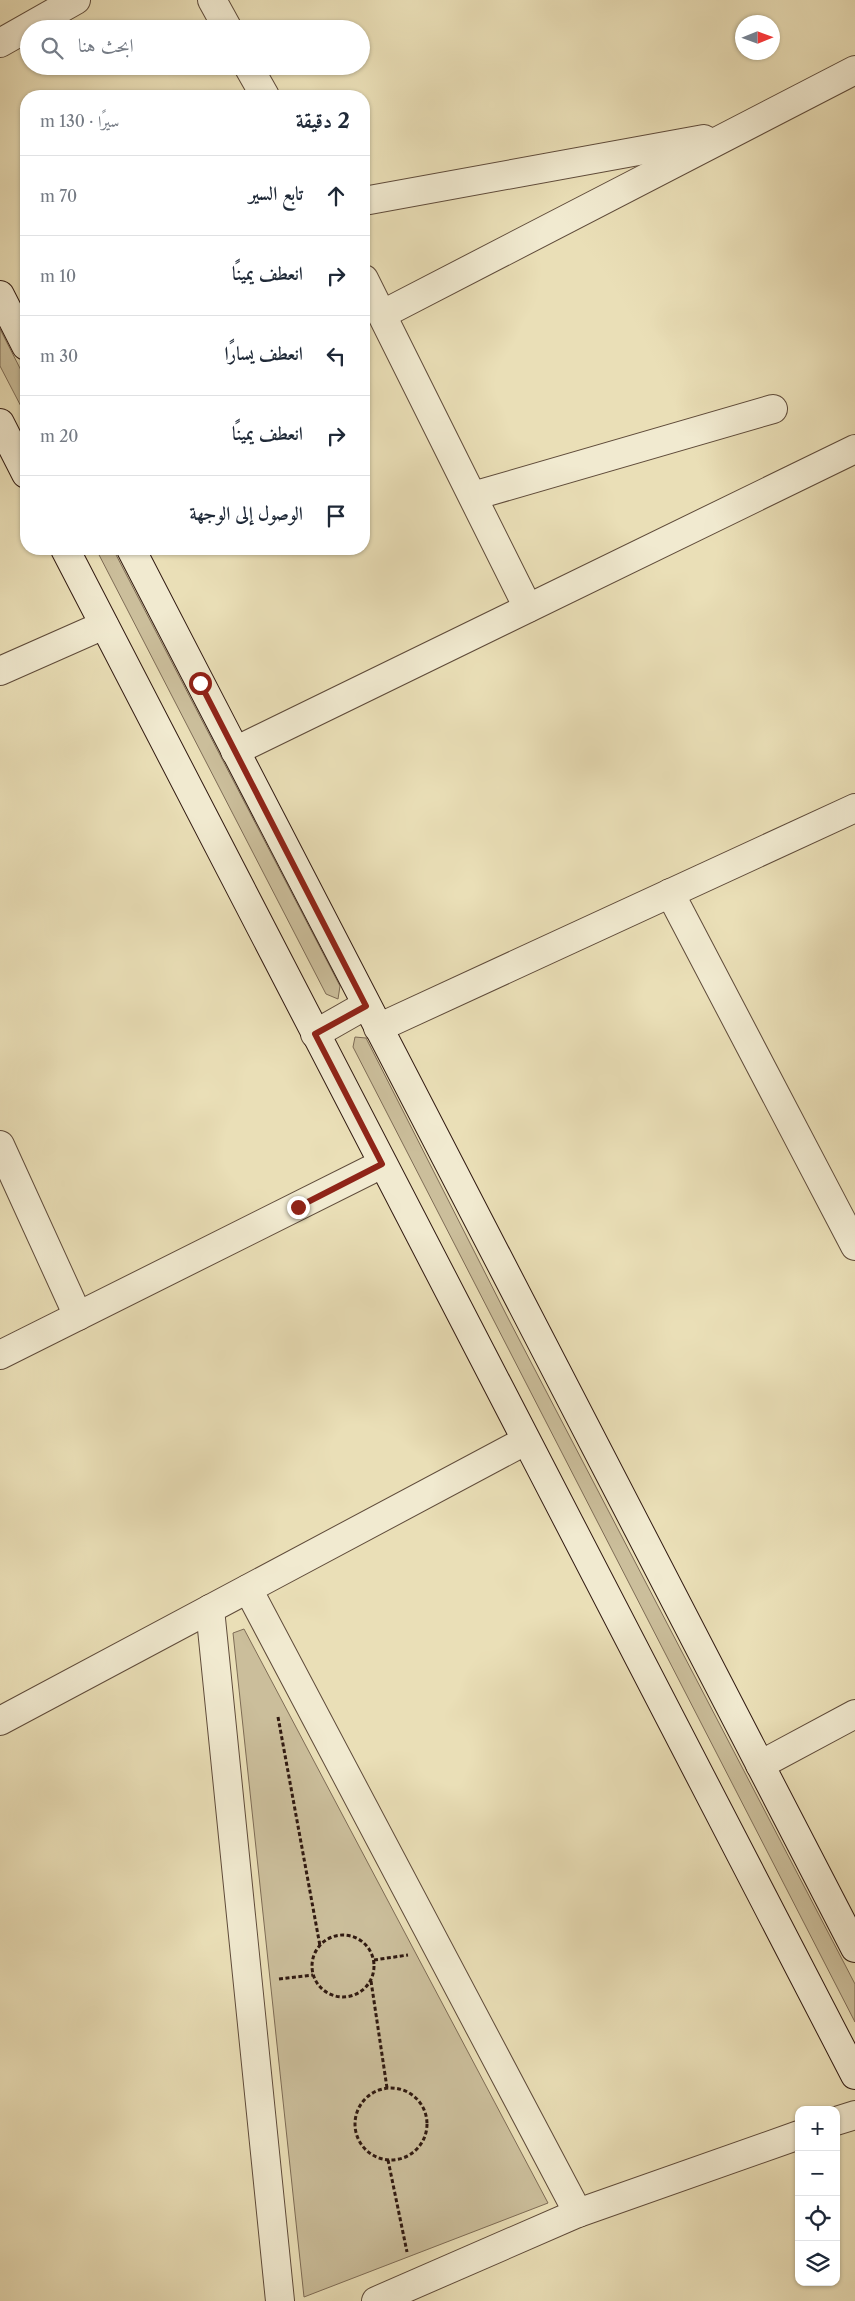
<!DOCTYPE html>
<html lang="ar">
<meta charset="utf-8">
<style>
body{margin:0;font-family:"Libre Caslon Text",Amiri,serif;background:#f2f2f3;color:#1f2937;direction:rtl}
.controls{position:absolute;right:15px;bottom:15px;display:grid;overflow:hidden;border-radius:10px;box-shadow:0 1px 4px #0004}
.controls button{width:45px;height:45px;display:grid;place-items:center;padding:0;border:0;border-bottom:1px solid #e0e1e3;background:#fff;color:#1f2937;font:25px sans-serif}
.compass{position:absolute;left:735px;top:15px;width:45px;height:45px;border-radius:50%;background:#fff;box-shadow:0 1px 4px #0004;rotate:89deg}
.stop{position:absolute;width:15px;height:15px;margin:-11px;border:4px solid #8f2418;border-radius:50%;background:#fff}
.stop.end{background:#8f2418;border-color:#fff;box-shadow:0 1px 5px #0008}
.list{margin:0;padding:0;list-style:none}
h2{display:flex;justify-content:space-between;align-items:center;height:65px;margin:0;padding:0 20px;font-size:21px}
h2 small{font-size:16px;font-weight:400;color:#747a83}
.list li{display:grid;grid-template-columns:32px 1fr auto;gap:15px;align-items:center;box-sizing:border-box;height:80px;padding:0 20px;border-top:1px solid #e0e1e3}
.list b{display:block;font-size:19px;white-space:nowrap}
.list em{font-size:16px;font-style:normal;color:#747a83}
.icon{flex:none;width:28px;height:28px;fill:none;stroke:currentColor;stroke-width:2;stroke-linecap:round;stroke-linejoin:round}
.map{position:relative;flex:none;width:855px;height:2301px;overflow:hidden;direction:ltr}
.search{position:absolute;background:#fff;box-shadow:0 1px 4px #0004;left:20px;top:20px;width:350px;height:55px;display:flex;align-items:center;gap:12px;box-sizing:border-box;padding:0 18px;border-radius:28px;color:#747a83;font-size:19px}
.panel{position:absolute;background:#fff;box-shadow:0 1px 4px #0004;left:20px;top:90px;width:350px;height:465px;border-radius:20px;direction:rtl}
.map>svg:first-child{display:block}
.green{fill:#cbbe9b;stroke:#7e6c56}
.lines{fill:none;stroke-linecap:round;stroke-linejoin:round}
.street-casing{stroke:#5f4b3a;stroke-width:30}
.secondary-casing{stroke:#311a11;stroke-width:30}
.path{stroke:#311a11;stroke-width:3;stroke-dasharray:4 2.5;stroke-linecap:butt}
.street{stroke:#f1ead0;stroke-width:28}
.secondary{stroke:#f1ead0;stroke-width:28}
.route{stroke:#8f2418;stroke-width:6}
</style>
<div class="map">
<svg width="855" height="2301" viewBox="0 0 855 2301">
<rect width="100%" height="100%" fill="#eadfb7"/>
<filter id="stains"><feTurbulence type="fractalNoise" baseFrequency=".004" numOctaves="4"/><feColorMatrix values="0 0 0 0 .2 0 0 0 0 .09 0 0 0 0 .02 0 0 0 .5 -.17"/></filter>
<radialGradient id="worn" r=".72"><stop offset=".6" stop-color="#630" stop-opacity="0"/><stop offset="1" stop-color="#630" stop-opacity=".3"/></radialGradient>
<g class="green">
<polygon points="0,329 26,380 26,416 0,366"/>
<polygon points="96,549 113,549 340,986 338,999 326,994"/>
<polygon points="355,1037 366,1038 509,1320 855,1984 855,2022 353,1047"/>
<polygon points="244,1629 548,2203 304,2297 233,1633"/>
</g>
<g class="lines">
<defs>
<g id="street">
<polyline points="212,0 228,29"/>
<polyline points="0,43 76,0"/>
<polyline points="248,66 265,96"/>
<polyline points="364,201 704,139"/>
<polyline points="364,279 528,608"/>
<polyline points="383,314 855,70"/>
<polyline points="473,496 773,409"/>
<polyline points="0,671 104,625"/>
<polyline points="235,751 855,449"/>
<polyline points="670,893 855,1246"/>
<polyline points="378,1028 855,808"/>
<polyline points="315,1034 366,1005"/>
<polyline points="0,1145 78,1316"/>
<polyline points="0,1355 382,1164"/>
<polyline points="248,1589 578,2213"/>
<polyline points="210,1609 280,2301"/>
<polyline points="0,1721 525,1441"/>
<polyline points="760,1765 855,1714"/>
<polyline points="836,2121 855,2115"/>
<polyline points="376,2301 578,2213 799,2135"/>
</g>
<g id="secondary">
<polyline points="0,295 26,346"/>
<polyline points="0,423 26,474"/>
<polyline points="65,549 855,2075"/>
<polyline points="131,549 855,1948"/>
</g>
</defs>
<use href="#street" class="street-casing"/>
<use href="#secondary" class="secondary-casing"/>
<g class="path">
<polyline points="278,1717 320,1946"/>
<circle cx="343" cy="1966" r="31"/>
<polyline points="374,1960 408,1955"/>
<polyline points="279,1979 313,1975"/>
<polyline points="371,1981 387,2088"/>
<circle cx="391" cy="2124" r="36"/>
<polyline points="388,2160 407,2252"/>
</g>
<use href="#street" class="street"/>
<use href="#secondary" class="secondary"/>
</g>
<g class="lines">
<polyline class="route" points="200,683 366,1006 315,1034 382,1164 298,1207"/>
</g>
<rect width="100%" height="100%" filter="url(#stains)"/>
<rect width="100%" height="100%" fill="url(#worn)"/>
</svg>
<div class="controls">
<button>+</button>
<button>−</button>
<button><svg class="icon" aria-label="locate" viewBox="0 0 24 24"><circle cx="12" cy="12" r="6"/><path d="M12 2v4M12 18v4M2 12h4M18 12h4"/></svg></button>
<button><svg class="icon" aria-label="layers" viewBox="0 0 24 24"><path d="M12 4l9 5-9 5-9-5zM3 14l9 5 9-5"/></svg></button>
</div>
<svg class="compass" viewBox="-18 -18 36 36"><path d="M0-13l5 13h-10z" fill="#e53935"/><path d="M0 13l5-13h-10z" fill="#747a83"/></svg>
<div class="stop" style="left:200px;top:683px"></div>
<div class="stop end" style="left:298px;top:1207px"></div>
<div class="search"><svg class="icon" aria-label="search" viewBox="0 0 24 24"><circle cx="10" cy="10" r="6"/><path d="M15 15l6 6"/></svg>ابحث هنا</div>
<section class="panel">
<h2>2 دقيقة<small>سيرًا · 130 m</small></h2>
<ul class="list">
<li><svg class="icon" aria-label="ahead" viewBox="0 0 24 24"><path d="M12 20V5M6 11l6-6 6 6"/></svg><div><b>تابع السير</b></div><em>70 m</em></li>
<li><svg class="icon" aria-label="right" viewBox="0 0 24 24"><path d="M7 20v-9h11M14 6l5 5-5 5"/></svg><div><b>انعطف يمينًا</b></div><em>10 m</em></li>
<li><svg class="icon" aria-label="left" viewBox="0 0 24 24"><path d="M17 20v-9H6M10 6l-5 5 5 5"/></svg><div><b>انعطف يسارًا</b></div><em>30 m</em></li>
<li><svg class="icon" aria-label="right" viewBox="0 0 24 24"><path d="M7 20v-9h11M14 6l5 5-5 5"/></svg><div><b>انعطف يمينًا</b></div><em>20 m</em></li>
<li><svg class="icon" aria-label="arrive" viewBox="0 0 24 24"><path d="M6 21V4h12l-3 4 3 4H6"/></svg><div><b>الوصول إلى الوجهة</b></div></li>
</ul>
</section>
</div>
